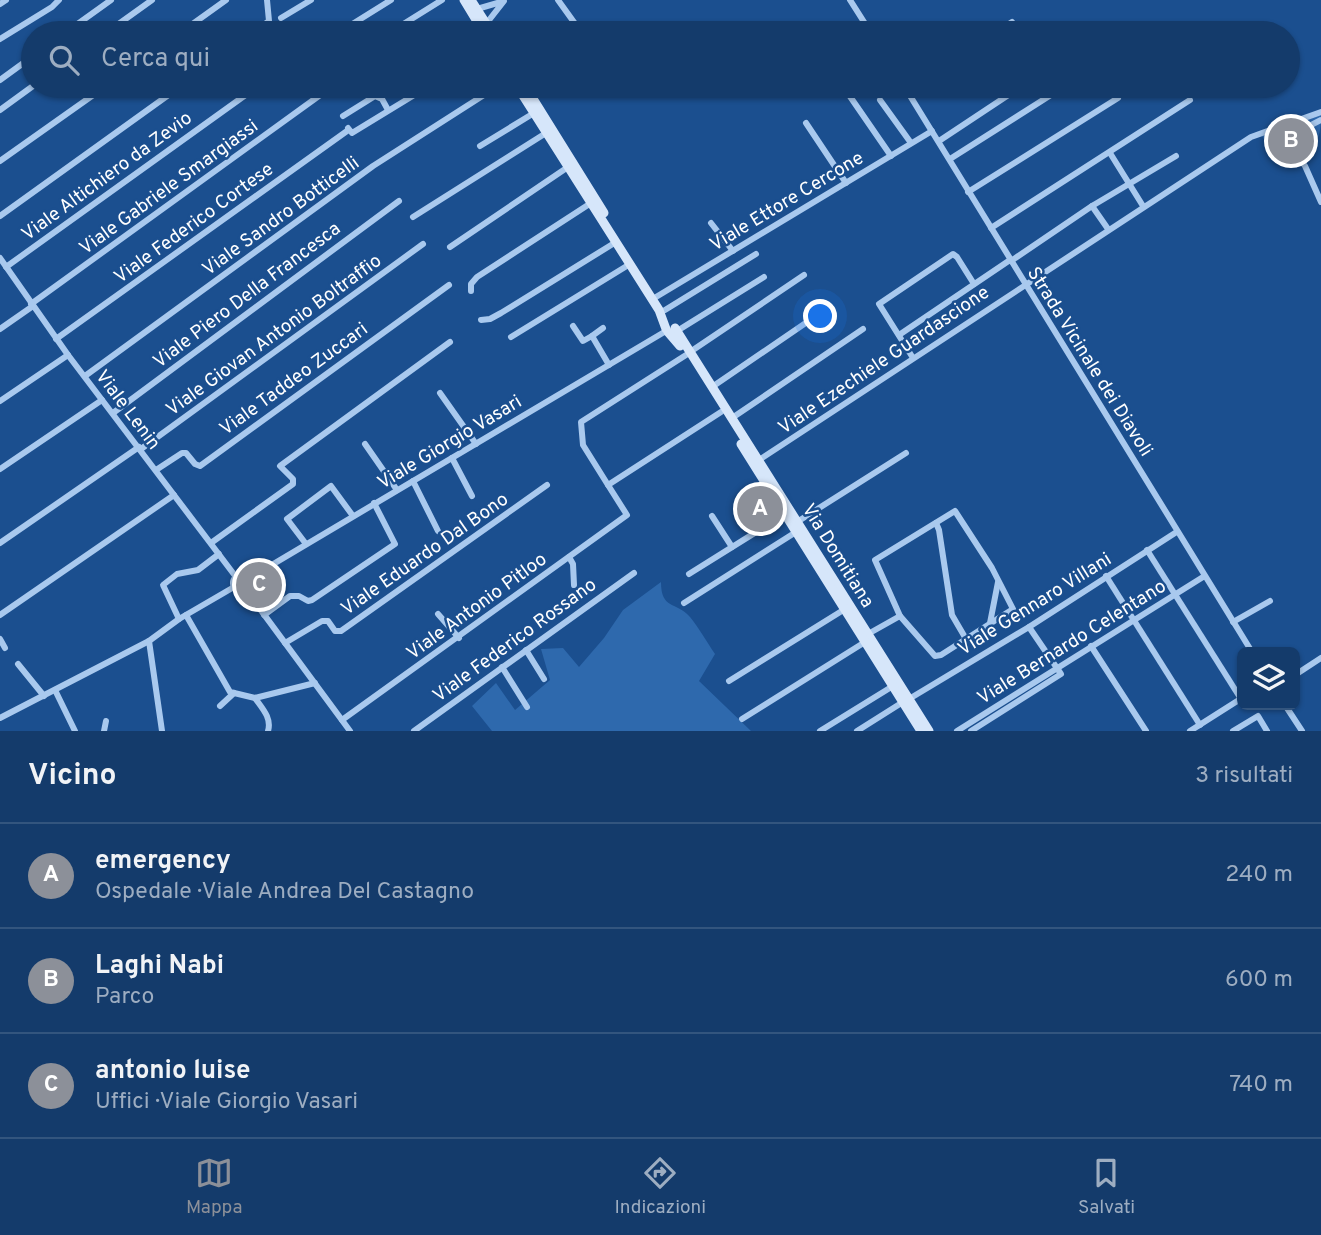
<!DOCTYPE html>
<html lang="it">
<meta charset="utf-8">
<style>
body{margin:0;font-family:Overpass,sans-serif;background:#214673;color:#f1f3f6}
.controls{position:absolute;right:21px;bottom:21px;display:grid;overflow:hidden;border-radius:10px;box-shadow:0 2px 5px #0004}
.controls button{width:63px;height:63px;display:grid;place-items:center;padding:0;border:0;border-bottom:2px solid #33557e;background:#143b6b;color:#f1f3f6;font:35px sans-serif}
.you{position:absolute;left:821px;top:317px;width:24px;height:24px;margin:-18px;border:5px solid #fff;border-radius:50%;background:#1a73e8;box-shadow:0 0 0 10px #1a73e833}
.badge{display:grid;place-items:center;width:46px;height:46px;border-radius:50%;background:#8c9099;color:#fff;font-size:23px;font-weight:700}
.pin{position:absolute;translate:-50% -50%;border:4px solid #fff;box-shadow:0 2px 7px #0006}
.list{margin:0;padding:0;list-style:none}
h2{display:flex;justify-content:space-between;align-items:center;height:91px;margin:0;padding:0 28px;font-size:30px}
h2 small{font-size:23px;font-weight:400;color:#9dadc1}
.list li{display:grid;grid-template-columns:46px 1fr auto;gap:21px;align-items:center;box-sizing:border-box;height:105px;padding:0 28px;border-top:2px solid #33557e}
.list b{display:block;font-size:26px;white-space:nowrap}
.list p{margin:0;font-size:23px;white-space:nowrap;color:#9dadc1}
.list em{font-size:23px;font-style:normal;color:#9dadc1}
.icon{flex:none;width:38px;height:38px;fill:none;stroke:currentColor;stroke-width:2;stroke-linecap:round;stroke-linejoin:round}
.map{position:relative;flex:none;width:1321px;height:731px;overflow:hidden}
.search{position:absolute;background:#143b6b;box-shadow:0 2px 5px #0004;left:21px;right:21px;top:21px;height:77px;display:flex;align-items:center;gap:18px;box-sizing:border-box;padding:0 24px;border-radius:38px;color:#9dadc1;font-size:26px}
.sheet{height:406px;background:#143b6b}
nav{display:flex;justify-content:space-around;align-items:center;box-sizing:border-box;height:98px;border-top:2px solid #33557e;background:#143b6b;font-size:19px;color:#9dadc1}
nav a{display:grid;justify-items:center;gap:4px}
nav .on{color:#8c9099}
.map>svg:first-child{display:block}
.green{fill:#2e69ad}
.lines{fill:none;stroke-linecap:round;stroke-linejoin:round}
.street{stroke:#a9c9ee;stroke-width:6}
.secondary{stroke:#d6e6fa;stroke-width:9}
.labels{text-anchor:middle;stroke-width:5;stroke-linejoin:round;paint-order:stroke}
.street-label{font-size:19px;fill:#fff;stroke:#1b4f8f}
</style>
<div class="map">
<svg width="1321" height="731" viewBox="0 0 1321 731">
<rect width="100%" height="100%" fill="#1b4f8f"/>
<g class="green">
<path d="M1321,115C1321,153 1308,147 1275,158L1262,136Z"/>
<path d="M661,582C661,610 676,601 690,617C699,628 707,642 715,654L699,681L751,731H492L472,706L496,683L515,710L550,680L541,649L563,648L579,667L604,638L623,610Z"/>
</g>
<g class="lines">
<g class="street">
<polyline points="558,0 576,25"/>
<polyline points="850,0 871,33"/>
<polyline points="0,4 6,0"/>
<polyline points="477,9 504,1 486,24"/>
<polyline points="281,18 311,0"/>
<polyline points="65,33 111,0"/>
<polyline points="106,33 152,0"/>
<polyline points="180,33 226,0"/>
<polyline points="253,33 269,21 267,0"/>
<polyline points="338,33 391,0"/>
<polyline points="389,33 442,0"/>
<polyline points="995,33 1012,22"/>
<polyline points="0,39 52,7 59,0"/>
<polyline points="0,80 33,56"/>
<polyline points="904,86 1252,652"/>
<polyline points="849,95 891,156"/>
<polyline points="880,100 911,143"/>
<polyline points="0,110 33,86"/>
<polyline points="343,116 375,96 382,99 388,110"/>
<polyline points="806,123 846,183"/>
<polyline points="348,128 352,133 429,86"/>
<polyline points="1276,128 1305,166 1321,202"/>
<polyline points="1284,139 1321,120"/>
<polyline points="939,141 1022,86"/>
<polyline points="480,146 534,113"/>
<polyline points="1110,153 1143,206"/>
<polyline points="950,159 1065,86"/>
<polyline points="0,161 106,86"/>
<polyline points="968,192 1118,98"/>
<polyline points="1092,206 1108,229"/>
<polyline points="0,216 181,86"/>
<polyline points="413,217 546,133"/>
<polyline points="711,223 733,251"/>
<polyline points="991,228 1190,100"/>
<polyline points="450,247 568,167"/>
<polyline points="0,258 68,355 236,577"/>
<polyline points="1011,261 1092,206 1176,156"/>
<polyline points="6,267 258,86"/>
<polyline points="471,291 471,284 477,277 591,203"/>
<polyline points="656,297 932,131"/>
<polyline points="31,304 323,93"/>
<polyline points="665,310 756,254"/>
<polyline points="481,320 490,319 501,313 616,242"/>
<polyline points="573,326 583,341 592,336"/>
<polyline points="603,328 592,336 609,365"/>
<polyline points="0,329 33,306"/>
<polyline points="677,331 764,277"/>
<polyline points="899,335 1010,260"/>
<polyline points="511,337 630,264"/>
<polyline points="56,339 347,131"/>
<polyline points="690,352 804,275"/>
<polyline points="913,358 879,304 953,254 957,257 974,284"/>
<polyline points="85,376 373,166 498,86"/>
<polyline points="712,387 829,307"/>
<polyline points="440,393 476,444"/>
<polyline points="0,401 68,355"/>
<polyline points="113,413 399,201"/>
<polyline points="732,418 863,329"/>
<polyline points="365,444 397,490"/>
<polyline points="141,449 423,244"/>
<polyline points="452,458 472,496"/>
<polyline points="759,460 1251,137 1321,112"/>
<polyline points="0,469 102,400"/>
<polyline points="156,470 182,453 186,453 195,464 200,466 449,285"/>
<polyline points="413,481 438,531"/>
<polyline points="608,485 583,445 581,422 686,355"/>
<polygon points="955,511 992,568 1013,609 941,655 935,656 900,616 875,560"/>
<polyline points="712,516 732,547"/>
<polyline points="797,522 906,453"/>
<polyline points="936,523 939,530 952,615 966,639"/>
<polyline points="0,543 139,447"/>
<polyline points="211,543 293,484 293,479 280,466 450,342"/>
<polyline points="306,544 287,519 331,486 353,516"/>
<polyline points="1147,550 1241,699"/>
<polyline points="569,557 573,564 574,585"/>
<polyline points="689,574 785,514"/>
<circle cx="241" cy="583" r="8"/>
<polyline points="1106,576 1200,725"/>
<polyline points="248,579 666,331"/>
<polyline points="246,590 350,731"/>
<polyline points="684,603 796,532"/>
<polyline points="438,614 459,638"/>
<polyline points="0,615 174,495"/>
<polyline points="186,615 230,692 255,698 315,683"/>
<polyline points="264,615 290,596 299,596 308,601 312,600 395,544 374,503"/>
<polyline points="179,619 163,585 177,574 198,570 219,554"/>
<polyline points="1233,622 1270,601"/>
<polyline points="990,623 998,582"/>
<polyline points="868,634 900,616"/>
<polyline points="0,639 5,648"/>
<polyline points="149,641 162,731"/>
<polyline points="285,643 322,621 328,621 335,631 341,631 547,485"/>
<polyline points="1091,646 1146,731"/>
<polyline points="526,650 544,679"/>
<polyline points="18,664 44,696"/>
<polyline points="502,667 527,707"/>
<polyline points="1295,675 1321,658"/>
<polyline points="729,681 845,609"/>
<polyline points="55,690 75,731"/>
<path d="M255,698C262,708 272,718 268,731"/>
<polyline points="909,699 1029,627 1175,533"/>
<polyline points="1285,705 1302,731"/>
<polyline points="220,706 234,693"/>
<polyline points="0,718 149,641 179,619 234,587"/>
<polyline points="742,719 865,642"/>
<polyline points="342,720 627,515 608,485 721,412"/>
<polyline points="104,731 106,721"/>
<polyline points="414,731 634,573"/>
<polyline points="820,731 893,686"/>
<polyline points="857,731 903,702"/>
<polyline points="957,731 1203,577"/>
<polyline points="971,731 1061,674 1029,627"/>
<polyline points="1190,731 1242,698"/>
<polyline points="1233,731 1258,716 1267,731"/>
</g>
<g class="secondary">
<polyline points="464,0 484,33"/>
<polyline points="471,0 492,33"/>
<polyline points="517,86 659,310 666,329"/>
<polyline points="525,86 604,213"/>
<polyline points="675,328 929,731"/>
<polyline points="668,332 680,346"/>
<polyline points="741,444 921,731"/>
</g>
</g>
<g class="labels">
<g class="street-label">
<text transform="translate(106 175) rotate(-36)" y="7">Viale Altichiero da Zevio</text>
<text transform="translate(168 186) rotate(-36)" y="7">Viale Gabriele Smargiassi</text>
<text transform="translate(786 200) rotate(-31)" y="7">Viale Ettore Cercone</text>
<text transform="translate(280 215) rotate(-36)" y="7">Viale Sandro Botticelli</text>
<text transform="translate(193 222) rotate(-36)" y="7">Viale Federico Cortese</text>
<text transform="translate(246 294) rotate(-37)" y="7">Viale Piero Della Francesca</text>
<text transform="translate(273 334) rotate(-36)" y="7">Viale Giovan Antonio Boltraffio</text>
<text transform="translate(883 359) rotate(-34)" y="7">Viale Ezechiele Guardascione</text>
<text transform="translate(1091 361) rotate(58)" y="7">Strada Vicinale dei Diavoli</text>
<text transform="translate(293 378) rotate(-36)" y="7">Viale Taddeo Zuccari</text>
<text transform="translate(129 409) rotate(53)" y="7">Viale Lenin</text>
<text transform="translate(449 441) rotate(-31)" y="7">Viale Giorgio Vasari</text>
<text transform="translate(424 553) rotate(-35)" y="7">Viale Eduardo Dal Bono</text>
<text transform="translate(839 555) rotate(58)" y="7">Via Domitiana</text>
<text transform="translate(1034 603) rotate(-32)" y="7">Viale Gennaro Villani</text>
<text transform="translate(476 605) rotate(-36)" y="7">Viale Antonio Pitloo</text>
<text transform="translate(514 639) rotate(-36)" y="7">Viale Federico Rossano</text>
<text transform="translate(1071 641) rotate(-32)" y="7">Viale Bernardo Celentano</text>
</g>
</g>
</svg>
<div class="controls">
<button><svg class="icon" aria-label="layers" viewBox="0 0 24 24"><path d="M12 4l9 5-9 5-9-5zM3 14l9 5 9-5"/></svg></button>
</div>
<div class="you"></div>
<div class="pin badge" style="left:760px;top:509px">A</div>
<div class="pin badge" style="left:1291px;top:141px">B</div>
<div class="pin badge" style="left:259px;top:585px">C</div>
<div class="search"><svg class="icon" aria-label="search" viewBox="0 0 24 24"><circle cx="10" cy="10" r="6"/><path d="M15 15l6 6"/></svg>Cerca qui</div>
</div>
<section class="sheet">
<h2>Vicino<small>3 risultati</small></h2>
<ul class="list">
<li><span class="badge">A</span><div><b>emergency</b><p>Ospedale · Viale Andrea Del Castagno</p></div><em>240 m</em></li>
<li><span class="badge">B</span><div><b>Laghi Nabi</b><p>Parco</p></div><em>600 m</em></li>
<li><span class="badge">C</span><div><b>antonio luise</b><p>Uffici · Viale Giorgio Vasari</p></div><em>740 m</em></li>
</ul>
</section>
<nav>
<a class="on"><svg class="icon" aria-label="map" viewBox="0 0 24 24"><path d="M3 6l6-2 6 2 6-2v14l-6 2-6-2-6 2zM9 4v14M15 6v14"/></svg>Mappa</a>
<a><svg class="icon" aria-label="directions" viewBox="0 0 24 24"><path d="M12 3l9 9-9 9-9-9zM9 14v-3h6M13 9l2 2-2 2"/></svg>Indicazioni</a>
<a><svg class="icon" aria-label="saved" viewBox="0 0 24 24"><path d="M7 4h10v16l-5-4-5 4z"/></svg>Salvati</a>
</nav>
